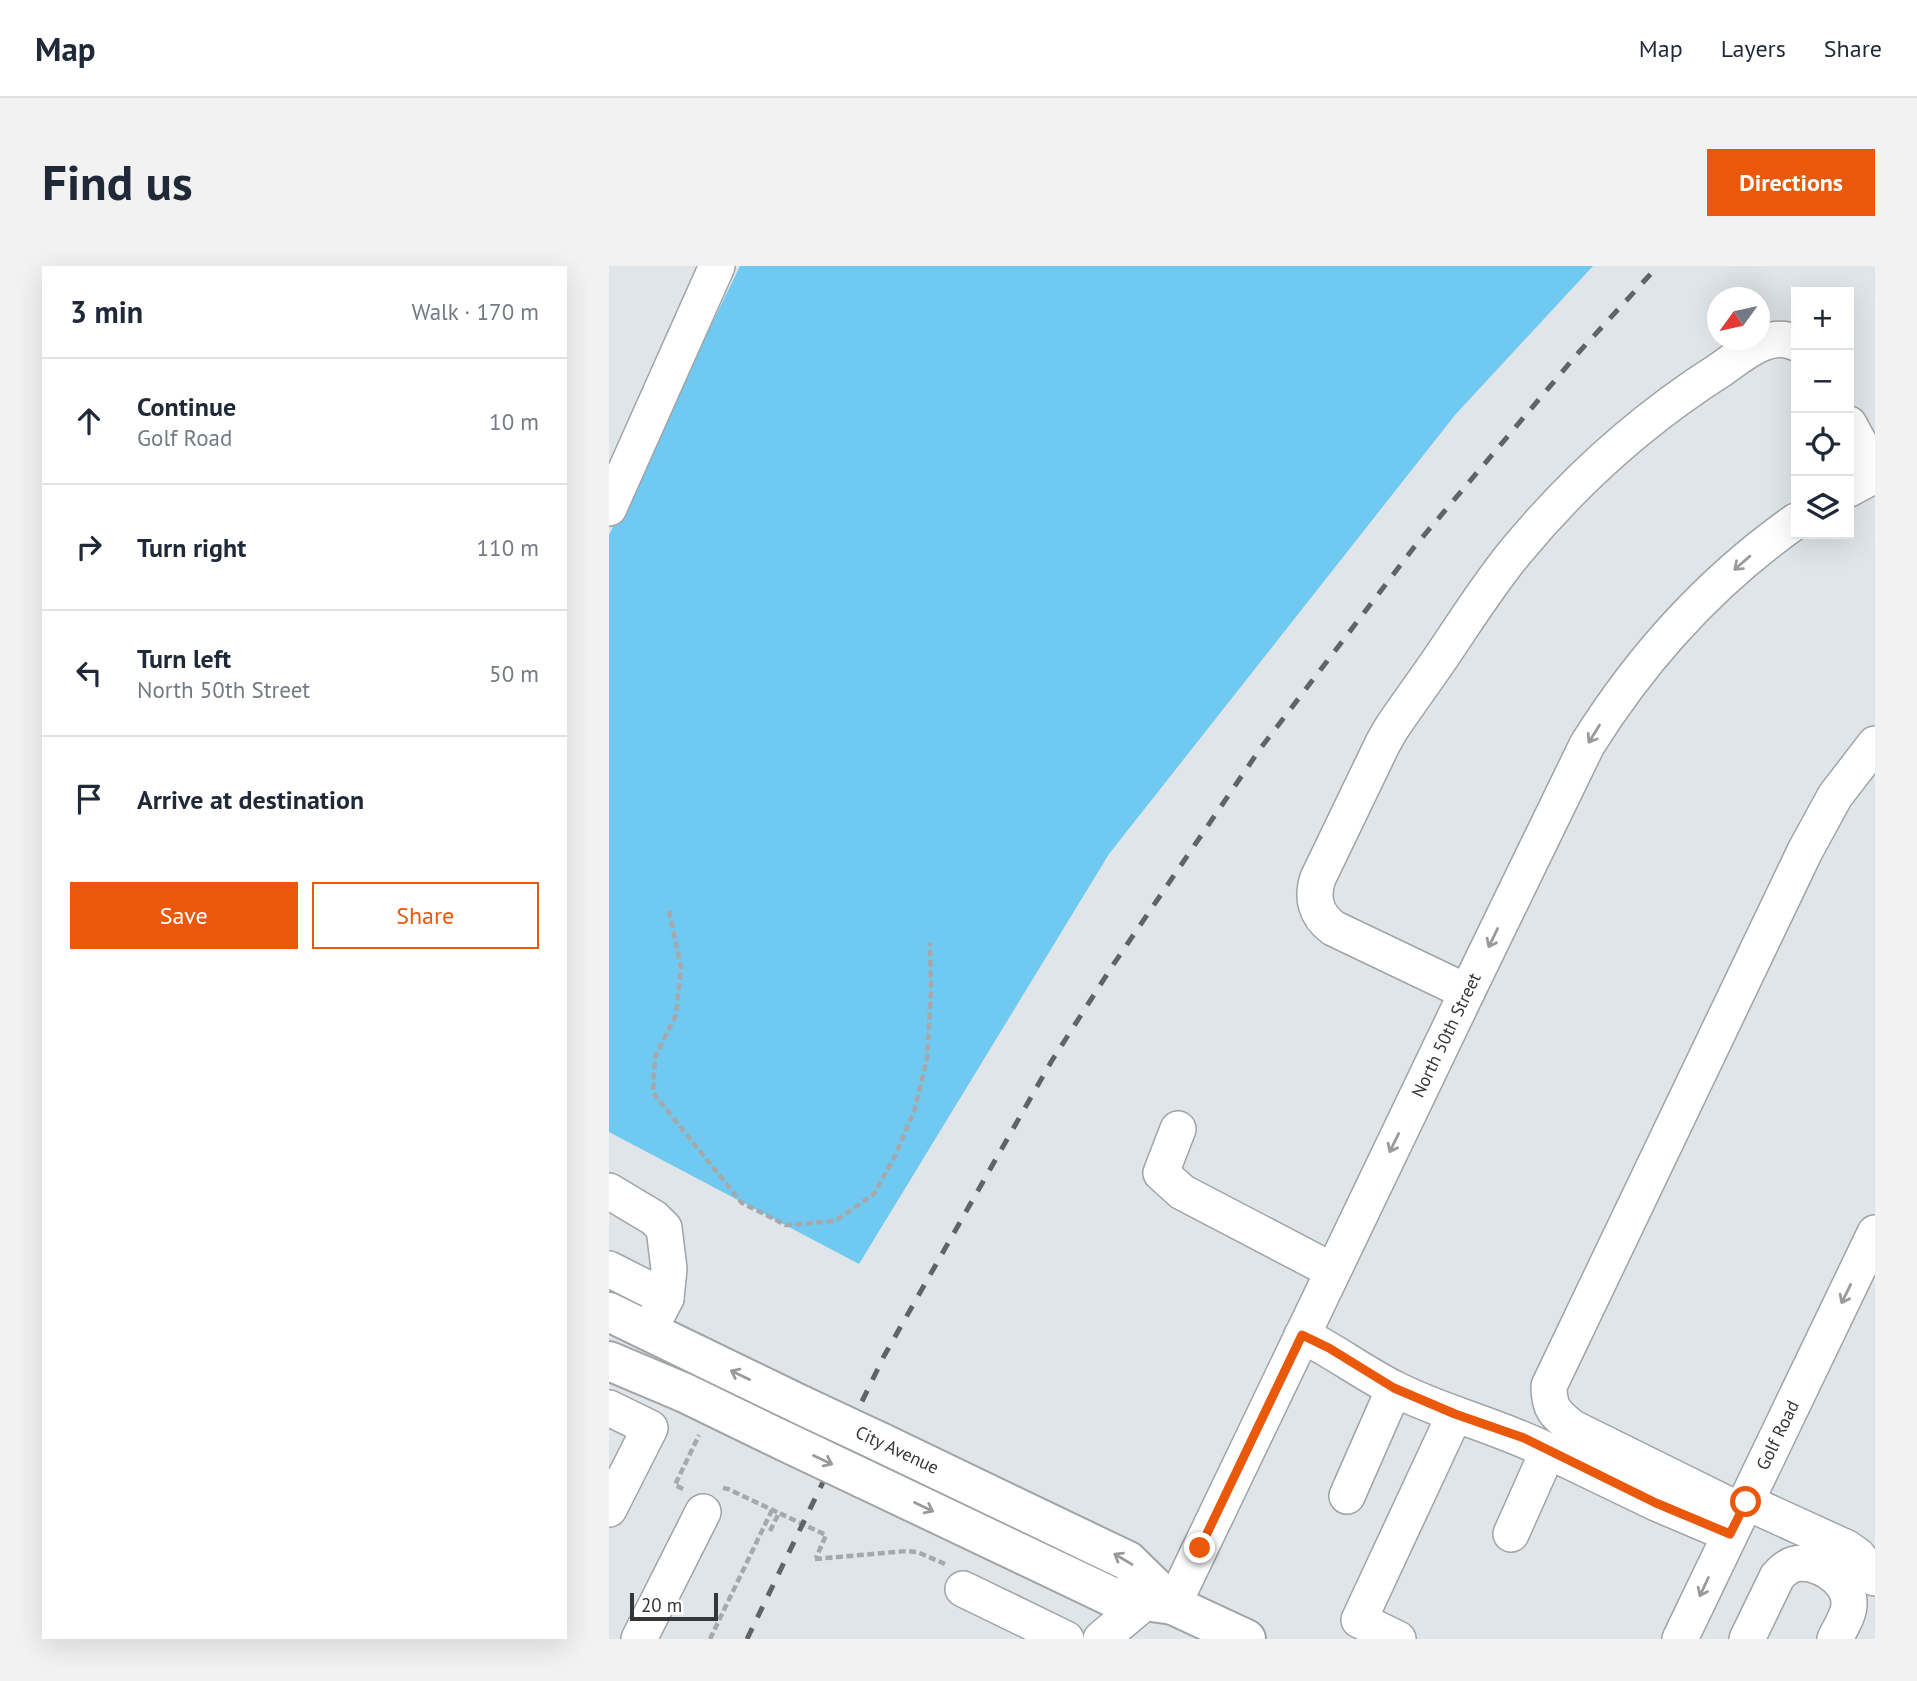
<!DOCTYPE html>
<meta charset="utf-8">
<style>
body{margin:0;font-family:"PT Sans",sans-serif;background:#f2f2f3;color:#1f2937}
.controls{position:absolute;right:21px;top:21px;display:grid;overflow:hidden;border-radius:0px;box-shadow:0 7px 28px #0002}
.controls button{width:63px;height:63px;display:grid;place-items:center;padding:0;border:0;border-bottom:2px solid #e0e1e3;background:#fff;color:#1f2937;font:35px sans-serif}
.compass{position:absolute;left:1098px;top:21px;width:63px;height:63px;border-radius:50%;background:#fff;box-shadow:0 7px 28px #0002;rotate:237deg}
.scale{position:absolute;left:21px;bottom:18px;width:88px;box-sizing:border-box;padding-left:7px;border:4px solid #343637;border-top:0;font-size:19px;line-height:24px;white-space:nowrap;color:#343637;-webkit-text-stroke:5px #fff;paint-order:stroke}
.stop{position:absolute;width:21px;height:21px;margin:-16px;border:5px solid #ea580c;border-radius:50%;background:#fff}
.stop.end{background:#ea580c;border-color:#fff;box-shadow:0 2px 7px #0008}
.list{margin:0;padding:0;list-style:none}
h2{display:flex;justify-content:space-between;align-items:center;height:91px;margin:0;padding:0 28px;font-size:30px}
h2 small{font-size:23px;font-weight:400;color:#747a83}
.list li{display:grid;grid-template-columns:46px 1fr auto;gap:21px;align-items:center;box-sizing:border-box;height:126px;padding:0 28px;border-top:2px solid #e0e1e3}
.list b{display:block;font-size:26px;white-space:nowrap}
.list p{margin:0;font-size:23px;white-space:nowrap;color:#747a83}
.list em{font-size:23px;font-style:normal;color:#747a83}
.actions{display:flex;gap:14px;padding:21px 28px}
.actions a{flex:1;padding:16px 0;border:2px solid #ea580c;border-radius:0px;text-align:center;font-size:24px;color:#ea580c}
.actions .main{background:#ea580c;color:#fff}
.icon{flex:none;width:38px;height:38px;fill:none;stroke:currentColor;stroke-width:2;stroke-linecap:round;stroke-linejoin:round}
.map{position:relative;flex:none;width:1266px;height:1373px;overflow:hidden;border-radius:0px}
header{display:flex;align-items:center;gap:42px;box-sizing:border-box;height:98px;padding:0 35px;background:#fff;border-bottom:2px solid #e0e1e3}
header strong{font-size:33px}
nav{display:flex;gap:38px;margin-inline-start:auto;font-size:24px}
.intro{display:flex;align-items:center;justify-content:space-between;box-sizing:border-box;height:168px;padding:0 42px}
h1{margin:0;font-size:49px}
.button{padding:18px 32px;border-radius:0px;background:#ea580c;color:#fff;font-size:24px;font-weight:700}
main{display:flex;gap:42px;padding:0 42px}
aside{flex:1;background:#fff;border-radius:0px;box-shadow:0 7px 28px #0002}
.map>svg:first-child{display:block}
.green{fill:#70c9f0}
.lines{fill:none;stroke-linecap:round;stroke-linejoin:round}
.minor-casing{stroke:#9fa4a7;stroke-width:38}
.highway-casing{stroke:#9fa4a7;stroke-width:42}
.path{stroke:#a5a9ab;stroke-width:4.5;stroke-dasharray:7 3.5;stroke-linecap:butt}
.minor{stroke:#fff;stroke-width:35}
.highway{stroke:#fff;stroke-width:38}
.rail{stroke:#616466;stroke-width:5;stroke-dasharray:12 12;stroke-linecap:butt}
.highway-bridge-casing{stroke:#9fa4a7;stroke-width:42;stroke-linecap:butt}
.highway-bridge{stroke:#fff;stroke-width:38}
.oneway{stroke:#9a9a9b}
.route{stroke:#ea580c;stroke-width:9}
.labels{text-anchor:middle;stroke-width:7;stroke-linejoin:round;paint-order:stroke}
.street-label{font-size:18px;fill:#343637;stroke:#fff}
</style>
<header>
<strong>Map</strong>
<nav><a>Map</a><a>Layers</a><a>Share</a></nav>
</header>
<div class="intro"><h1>Find us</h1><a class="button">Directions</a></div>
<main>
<aside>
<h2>3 min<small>Walk · 170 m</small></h2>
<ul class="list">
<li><svg class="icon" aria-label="ahead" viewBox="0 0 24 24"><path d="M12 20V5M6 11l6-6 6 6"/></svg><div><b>Continue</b><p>Golf Road</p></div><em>10 m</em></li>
<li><svg class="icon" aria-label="right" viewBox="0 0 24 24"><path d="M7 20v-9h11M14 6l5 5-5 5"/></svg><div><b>Turn right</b></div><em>110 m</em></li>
<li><svg class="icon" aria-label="left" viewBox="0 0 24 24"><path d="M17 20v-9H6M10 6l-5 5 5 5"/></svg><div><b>Turn left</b><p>North 50th Street</p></div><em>50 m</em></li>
<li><svg class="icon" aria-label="arrive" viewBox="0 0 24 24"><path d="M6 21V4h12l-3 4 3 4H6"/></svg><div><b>Arrive at destination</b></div></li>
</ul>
<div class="actions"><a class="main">Save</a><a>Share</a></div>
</aside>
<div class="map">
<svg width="1266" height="1373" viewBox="0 0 1266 1373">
<rect width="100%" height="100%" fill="#dfe5e8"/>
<polygon class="green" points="131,0 984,0 846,149 500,588 250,998 0,866 0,269"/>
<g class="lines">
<defs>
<g id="minor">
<polyline points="1240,158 1266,206"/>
<polyline points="1240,223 1266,209"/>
<polyline points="0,242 108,0"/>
<path d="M858,726L724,662C707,649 702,632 709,612L774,477L782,463C800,436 819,411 837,384C860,350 882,315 908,284C966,214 1034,153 1111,104C1133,89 1159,64 1187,77"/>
<polyline points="569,863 552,907 573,926 724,1005"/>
<polyline points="0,925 45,952 55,962 60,1003 57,1032 40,1065"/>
<polyline points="0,1003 57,1032"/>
<path d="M693,1069C725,1085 754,1107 786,1123C835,1148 890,1160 939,1185"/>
<polyline points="0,1142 41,1162 0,1243"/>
<polyline points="738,1230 785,1123"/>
<polyline points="1137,1236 1238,1282 1249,1290 1266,1312"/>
<path d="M1132,1245L964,1162C946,1148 940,1143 940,1120L1196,585L1226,530L1266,478"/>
<polyline points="902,1268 939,1185 1047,1237 1120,1268"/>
<polyline points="354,1323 457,1373"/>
<path id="s1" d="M564,1339L858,726L978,479C1033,391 1102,315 1187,255"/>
<polyline points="30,1373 94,1246"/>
<polyline points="492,1373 536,1336"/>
<polyline points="789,1373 750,1354 846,1148"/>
<path id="s2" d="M1071,1373L1266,967"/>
<path d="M1138,1373L1168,1311C1173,1305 1178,1300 1186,1298C1207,1293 1240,1313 1240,1336C1241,1348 1231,1362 1226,1373"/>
</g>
<g id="highway">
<polyline points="0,1046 192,1139"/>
<polyline points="0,1095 76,1127 175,1175"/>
<polyline points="271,1176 519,1295 564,1339 637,1373"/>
<polyline points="253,1212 501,1330 564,1339"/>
</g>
</defs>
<use href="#minor" class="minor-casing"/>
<use href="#highway" class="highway-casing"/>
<g class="path">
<polyline points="60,645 72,701 67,749 46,791 44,827 133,937 177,959 226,955 265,928 286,890 306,843 318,792 322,727 321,677"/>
<polyline points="114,1222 119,1223 170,1247"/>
<polyline points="74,1223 66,1219 90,1169"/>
<polyline points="161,1265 170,1247 217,1269 207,1292"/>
<polyline points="206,1293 298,1285 308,1286 336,1298"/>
<polyline points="101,1373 163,1244"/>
</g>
<use href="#minor" class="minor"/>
<use href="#highway" class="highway"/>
<polyline class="rail" points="138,1373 275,1090 442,796 504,699 651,483 806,280 970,86 1049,0"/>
<defs>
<g id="highway-bridge">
<polyline points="192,1139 271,1176"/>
<polyline points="175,1175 253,1212"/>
</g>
</defs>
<use href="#highway-bridge" class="highway-bridge-casing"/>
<use href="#highway-bridge" class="highway-bridge"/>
</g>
<defs><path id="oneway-shaft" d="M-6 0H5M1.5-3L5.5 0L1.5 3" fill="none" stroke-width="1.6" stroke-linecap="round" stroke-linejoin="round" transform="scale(1.75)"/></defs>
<g class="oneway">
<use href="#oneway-shaft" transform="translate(1133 297) rotate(139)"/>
<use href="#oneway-shaft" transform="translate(985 468) rotate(122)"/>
<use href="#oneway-shaft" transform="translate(884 672) rotate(116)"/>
<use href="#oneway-shaft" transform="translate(785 877) rotate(116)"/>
<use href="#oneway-shaft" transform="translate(1237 1028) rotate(116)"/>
<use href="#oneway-shaft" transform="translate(131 1109) rotate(-154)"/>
<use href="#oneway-shaft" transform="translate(214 1194) rotate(25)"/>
<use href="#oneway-shaft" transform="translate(315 1241) rotate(26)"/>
<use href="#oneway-shaft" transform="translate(514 1293) rotate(-149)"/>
<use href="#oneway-shaft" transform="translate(1095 1321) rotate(115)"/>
</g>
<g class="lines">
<polyline class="route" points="591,1282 693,1069 720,1082 785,1122 846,1148 915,1172 1047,1237 1121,1268 1137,1236"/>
</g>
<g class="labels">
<g class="street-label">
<text dy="6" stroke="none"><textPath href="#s1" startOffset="632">North 50th Street</textPath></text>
<text dy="6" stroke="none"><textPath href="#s2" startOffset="226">Golf Road</textPath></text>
<text transform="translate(288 1184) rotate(25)" y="6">City Avenue</text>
</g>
</g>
</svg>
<div class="controls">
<button>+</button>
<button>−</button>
<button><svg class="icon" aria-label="locate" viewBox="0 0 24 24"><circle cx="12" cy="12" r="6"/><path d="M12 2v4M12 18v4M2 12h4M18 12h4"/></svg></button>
<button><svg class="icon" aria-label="layers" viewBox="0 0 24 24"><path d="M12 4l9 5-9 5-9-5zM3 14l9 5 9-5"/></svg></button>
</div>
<svg class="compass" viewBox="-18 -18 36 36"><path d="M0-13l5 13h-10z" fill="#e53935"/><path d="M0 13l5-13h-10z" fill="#747a83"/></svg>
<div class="scale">20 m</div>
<div class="stop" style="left:1137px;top:1236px"></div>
<div class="stop end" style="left:591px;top:1282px"></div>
</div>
</main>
